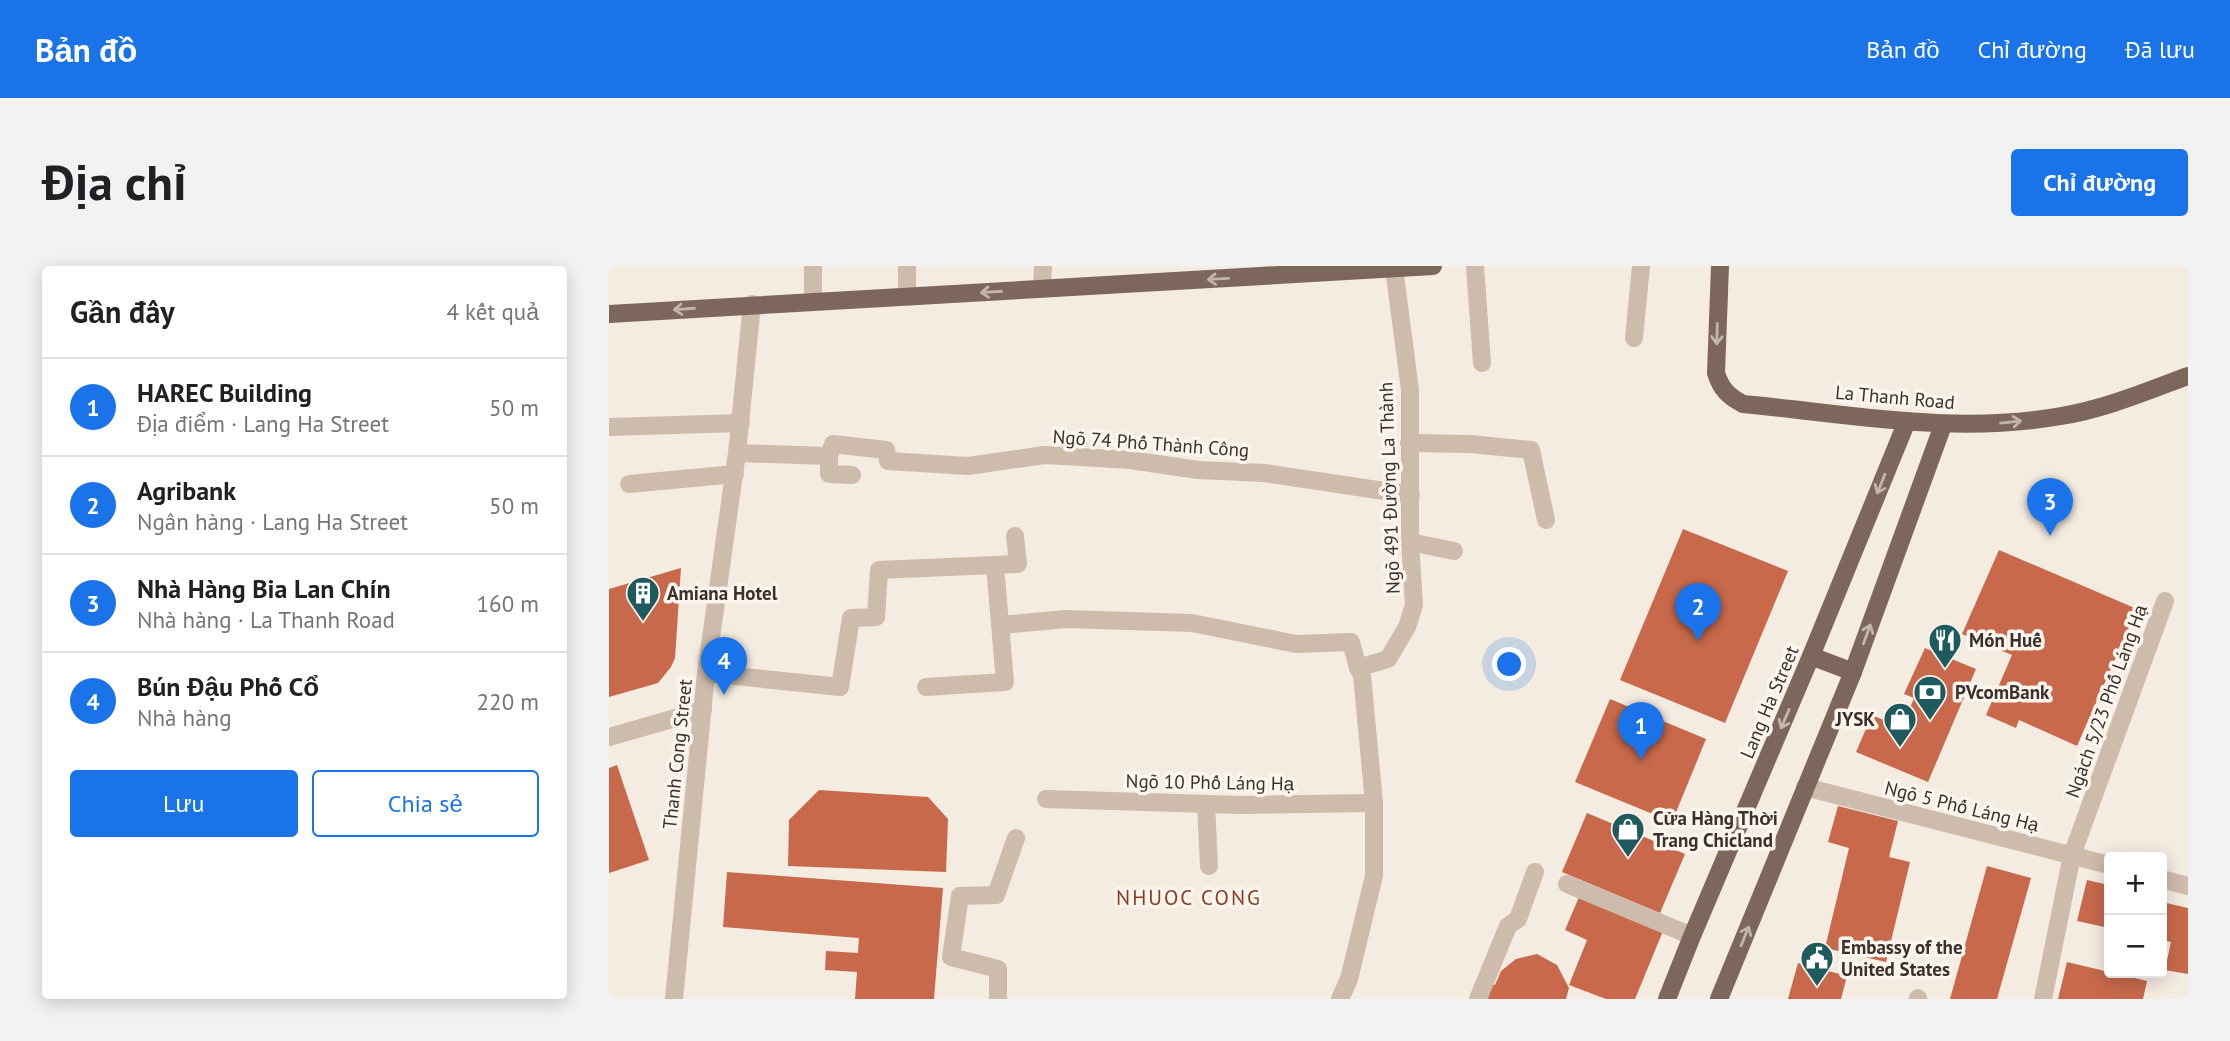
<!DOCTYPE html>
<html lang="vi">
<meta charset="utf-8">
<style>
body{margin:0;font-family:"PT Sans",sans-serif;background:#f2f2f2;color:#202124}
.controls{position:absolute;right:21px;bottom:21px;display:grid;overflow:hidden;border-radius:7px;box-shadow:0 4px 18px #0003}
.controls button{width:63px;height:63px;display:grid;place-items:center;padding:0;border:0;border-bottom:2px solid #e0e0e0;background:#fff;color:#202124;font:35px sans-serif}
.you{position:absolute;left:901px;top:399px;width:24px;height:24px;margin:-18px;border:5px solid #fff;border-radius:50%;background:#1a73e8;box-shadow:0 0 0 10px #1a73e833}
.badge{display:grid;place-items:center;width:46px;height:46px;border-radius:50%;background:#1a73e8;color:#fff;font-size:23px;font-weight:700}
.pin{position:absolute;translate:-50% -58px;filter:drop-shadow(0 2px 4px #0008)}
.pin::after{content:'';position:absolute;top:37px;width:24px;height:21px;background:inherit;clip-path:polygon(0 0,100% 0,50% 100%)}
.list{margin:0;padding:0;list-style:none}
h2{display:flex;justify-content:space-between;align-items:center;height:91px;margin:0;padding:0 28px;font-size:30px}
h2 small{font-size:23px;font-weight:400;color:#757577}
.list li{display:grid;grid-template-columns:46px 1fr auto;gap:21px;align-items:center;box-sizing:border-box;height:98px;padding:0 28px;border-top:2px solid #e0e0e0}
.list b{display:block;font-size:26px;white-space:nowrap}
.list p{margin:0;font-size:23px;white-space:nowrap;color:#757577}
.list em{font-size:23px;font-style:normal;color:#757577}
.actions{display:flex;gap:14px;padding:21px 28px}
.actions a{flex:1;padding:16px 0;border:2px solid #1a73e8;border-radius:7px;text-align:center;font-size:24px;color:#1a73e8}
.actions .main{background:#1a73e8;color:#fff}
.map{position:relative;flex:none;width:1579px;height:733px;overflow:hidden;border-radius:7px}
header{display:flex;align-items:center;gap:42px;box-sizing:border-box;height:98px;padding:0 35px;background:#1a73e8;color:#fff}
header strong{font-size:33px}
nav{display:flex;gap:38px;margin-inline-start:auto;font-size:24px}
.intro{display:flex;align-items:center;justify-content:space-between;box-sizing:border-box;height:168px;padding:0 42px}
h1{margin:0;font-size:49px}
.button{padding:18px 32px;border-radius:7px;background:#1a73e8;color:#fff;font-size:24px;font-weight:700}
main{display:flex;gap:42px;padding:0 42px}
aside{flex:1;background:#fff;border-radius:7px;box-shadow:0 4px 18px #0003}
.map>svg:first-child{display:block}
.building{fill:#c8694b}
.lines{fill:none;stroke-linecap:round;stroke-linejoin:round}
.minor{stroke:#cdbbac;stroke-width:18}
.major{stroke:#7d675c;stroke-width:18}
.oneway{stroke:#c2b5ac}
.labels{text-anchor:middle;stroke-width:7;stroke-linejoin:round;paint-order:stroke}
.street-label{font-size:19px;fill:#3b302b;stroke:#fbf5ee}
.poi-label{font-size:19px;font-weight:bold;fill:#3b302b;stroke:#fbf5ee;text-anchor:start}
.neighbourhood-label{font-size:21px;letter-spacing:2px;fill:#8c3b22;stroke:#fbf5ee}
</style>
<header>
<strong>Bản đồ</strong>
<nav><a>Bản đồ</a><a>Chỉ đường</a><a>Đã lưu</a></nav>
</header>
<div class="intro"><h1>Địa chỉ</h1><a class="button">Chỉ đường</a></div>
<main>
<aside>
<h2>Gần đây<small>4 kết quả</small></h2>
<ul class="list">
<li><span class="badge">1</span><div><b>HAREC Building</b><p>Địa điểm · Lang Ha Street</p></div><em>50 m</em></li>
<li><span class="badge">2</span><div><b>Agribank</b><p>Ngân hàng · Lang Ha Street</p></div><em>50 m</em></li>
<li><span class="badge">3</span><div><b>Nhà Hàng Bia Lan Chín</b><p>Nhà hàng · La Thanh Road</p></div><em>160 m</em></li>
<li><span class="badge">4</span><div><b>Bún Đậu Phố Cổ</b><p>Nhà hàng</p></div><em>220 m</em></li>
</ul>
<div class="actions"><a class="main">Lưu</a><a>Chia sẻ</a></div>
</aside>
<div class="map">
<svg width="1579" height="733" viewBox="0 0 1579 733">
<rect width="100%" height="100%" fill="#f4ebe1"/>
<g class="building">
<polygon points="1074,263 1179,305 1116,457 1011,414"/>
<polygon points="1390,284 1528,343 1468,480 1410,454 1407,462 1377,449 1403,389 1353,368"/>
<polygon points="72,302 66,392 62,401 49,417 0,431 0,323"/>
<polygon points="1316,382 1367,403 1319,516 1247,486 1263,449 1293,462 1305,432 1295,428"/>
<polygon points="1001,433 1097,473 1063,556 966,516"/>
<polygon points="8,499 40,594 0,607 0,502"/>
<polygon points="210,524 319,531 339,553 337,606 179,600 180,554"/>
<polygon points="1229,540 1289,555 1280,591 1301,596 1277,696 1216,682 1240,582 1219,576"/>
<polygon points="978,547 1076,588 1051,647 953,606"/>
<polygon points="1378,600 1422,612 1388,733 1341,733"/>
<polygon points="118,606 334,622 325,733 246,733 248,706 216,704 217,685 249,687 250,672 114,661"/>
<polygon points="1478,614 1500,619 1500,662 1468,655"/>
<polygon points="970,631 1054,665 1026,733 997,733 960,719 978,674 956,664"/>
<polygon points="1553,636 1579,642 1579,708 1556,704 1562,676 1553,674"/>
<polygon points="928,688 948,699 960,722 957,733 878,733 882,718 886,719 892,705 907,693"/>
<polygon points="1458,696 1538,715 1534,733 1449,733"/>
<polygon points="1189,697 1238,710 1232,733 1179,733"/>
</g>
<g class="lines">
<g class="minor">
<polyline points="204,0 204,35"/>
<polyline points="298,0 298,30"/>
<polyline points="866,0 873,97"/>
<polyline points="433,23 434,0"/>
<polyline points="1025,72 1032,0"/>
<polyline points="0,161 132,157"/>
<polyline points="800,177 861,178 922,184 937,254"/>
<polyline points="128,187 220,190 224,178 277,184 279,195 359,200 435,189 472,191 521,194 589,204 655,207 802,229"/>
<polyline points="220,190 220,208 243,209"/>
<polyline points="20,218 126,208"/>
<polyline points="801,276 845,285"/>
<polyline points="392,359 457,353 583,357 687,378 742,376 749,402"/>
<polyline points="97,407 231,421 242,352 267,351 270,304 409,298 406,270"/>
<polyline points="317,421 396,416 386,300"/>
<polyline points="0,471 94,444"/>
<polyline points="1196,521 1500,599"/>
<polyline points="437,533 633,539 765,537"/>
<polyline points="597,538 600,600"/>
<polyline points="1553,613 1579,620"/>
<polyline points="958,618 1083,670"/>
<polyline points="65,733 97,407 128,187 143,38"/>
<polyline points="389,733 389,703 342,691 351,630 387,629 407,572"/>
<polyline points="731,733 740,713 765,610 765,537 753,409 749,402 779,393 798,361 805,339 801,276 801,124 785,2"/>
<polyline points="869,733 899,660 909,653 926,606"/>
<polyline points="1309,733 1309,732"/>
<polyline points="1434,733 1463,589 1556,335"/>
</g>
<g class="major">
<path d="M1111,0L1107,107C1112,123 1119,130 1134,138C1240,148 1346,169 1452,150C1496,143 1538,125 1579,110"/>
<polyline points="0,48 824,0"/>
<polyline points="1202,390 1244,406"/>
<polyline points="1058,733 1083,670 1202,390 1298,155"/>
<polyline points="1110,733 1244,406 1334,159"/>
</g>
</g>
<defs><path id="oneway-shaft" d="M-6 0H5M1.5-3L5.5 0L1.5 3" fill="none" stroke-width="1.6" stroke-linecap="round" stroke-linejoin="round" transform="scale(1.75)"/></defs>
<g class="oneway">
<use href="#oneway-shaft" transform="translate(609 13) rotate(177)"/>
<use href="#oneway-shaft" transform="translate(382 26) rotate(177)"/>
<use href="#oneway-shaft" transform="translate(75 43) rotate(176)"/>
<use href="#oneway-shaft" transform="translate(1108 68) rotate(92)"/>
<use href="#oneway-shaft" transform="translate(1402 156) rotate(-6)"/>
<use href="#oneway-shaft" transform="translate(1272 218) rotate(112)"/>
<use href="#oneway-shaft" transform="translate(1258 368) rotate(-70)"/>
<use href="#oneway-shaft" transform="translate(1176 453) rotate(113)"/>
<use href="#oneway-shaft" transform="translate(1136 670) rotate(-68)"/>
</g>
<defs>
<symbol id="building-pin" viewBox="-11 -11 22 30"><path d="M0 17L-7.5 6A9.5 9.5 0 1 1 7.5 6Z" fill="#1f5a5e" stroke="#fbf5ee"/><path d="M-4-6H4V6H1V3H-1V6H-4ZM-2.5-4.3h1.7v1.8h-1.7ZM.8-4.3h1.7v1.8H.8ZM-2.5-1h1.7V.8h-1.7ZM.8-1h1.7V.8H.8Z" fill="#fff"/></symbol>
<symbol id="restaurant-pin" viewBox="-11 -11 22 30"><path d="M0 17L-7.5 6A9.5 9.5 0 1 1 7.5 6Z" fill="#1f5a5e" stroke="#fbf5ee"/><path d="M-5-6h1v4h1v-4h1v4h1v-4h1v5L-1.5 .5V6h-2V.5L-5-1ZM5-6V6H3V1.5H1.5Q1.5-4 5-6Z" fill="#fff"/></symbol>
<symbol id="bank-pin" viewBox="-11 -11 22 30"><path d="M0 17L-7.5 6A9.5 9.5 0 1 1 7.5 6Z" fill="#1f5a5e" stroke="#fbf5ee"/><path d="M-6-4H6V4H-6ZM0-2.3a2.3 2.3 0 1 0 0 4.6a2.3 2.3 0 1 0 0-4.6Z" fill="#fff"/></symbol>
<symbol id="shop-pin" viewBox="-11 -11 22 30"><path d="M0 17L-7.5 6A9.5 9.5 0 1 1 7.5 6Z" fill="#1f5a5e" stroke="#fbf5ee"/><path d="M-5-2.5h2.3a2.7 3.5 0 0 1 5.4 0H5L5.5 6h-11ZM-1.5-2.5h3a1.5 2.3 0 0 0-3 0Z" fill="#fff"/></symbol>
<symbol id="civic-pin" viewBox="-11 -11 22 30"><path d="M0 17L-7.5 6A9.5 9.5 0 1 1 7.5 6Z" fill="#1f5a5e" stroke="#fbf5ee"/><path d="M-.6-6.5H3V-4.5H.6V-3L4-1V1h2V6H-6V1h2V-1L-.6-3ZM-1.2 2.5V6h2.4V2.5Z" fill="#fff"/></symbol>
</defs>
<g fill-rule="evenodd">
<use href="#building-pin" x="15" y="308" width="38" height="52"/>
<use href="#restaurant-pin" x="1317" y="355" width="38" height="52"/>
<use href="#bank-pin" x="1302" y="407" width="38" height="52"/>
<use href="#shop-pin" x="1272" y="434" width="38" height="52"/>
<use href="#shop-pin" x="1000" y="544" width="38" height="52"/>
<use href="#civic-pin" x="1189" y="673" width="38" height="52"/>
</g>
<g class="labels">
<g class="street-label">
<text transform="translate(1286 131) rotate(5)" y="7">La Thanh Road</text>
<text transform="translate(542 177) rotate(4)" y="7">Ngõ 74 Phố Thành Công</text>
<text transform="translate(780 222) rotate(-92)" y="7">Ngõ 491 Đường La Thành</text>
<text transform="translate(1497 435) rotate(-70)" y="7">Ngách 5/23 Phố Láng Hạ</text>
<text transform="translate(1160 436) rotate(-67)" y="7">Lang Ha Street</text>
<text transform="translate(68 488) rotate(-84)" y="7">Thanh Cong Street</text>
<text transform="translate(601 516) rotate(1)" y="7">Ngõ 10 Phố Láng Hạ</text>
<text transform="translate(1353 540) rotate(14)" y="7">Ngõ 5 Phố Láng Hạ</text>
</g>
<g class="poi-label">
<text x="58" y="334">Amiana Hotel</text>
<text x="1360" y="381">Món Huế</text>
<text x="1346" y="433">PVcomBank</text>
<text x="1266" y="460" text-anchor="end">JYSK</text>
<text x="1044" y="559">Cửa Hàng Thời<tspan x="1044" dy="22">Trang Chicland</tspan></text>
<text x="1232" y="688">Embassy of the<tspan x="1232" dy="22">United States</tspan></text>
</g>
<g class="neighbourhood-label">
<text x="580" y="639">NHUOC CONG</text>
</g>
</g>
</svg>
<div class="controls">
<button>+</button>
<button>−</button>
</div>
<div class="you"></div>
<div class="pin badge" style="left:1032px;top:494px">1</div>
<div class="pin badge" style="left:1089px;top:375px">2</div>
<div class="pin badge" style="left:1441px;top:270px">3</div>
<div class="pin badge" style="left:115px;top:429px">4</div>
</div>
</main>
